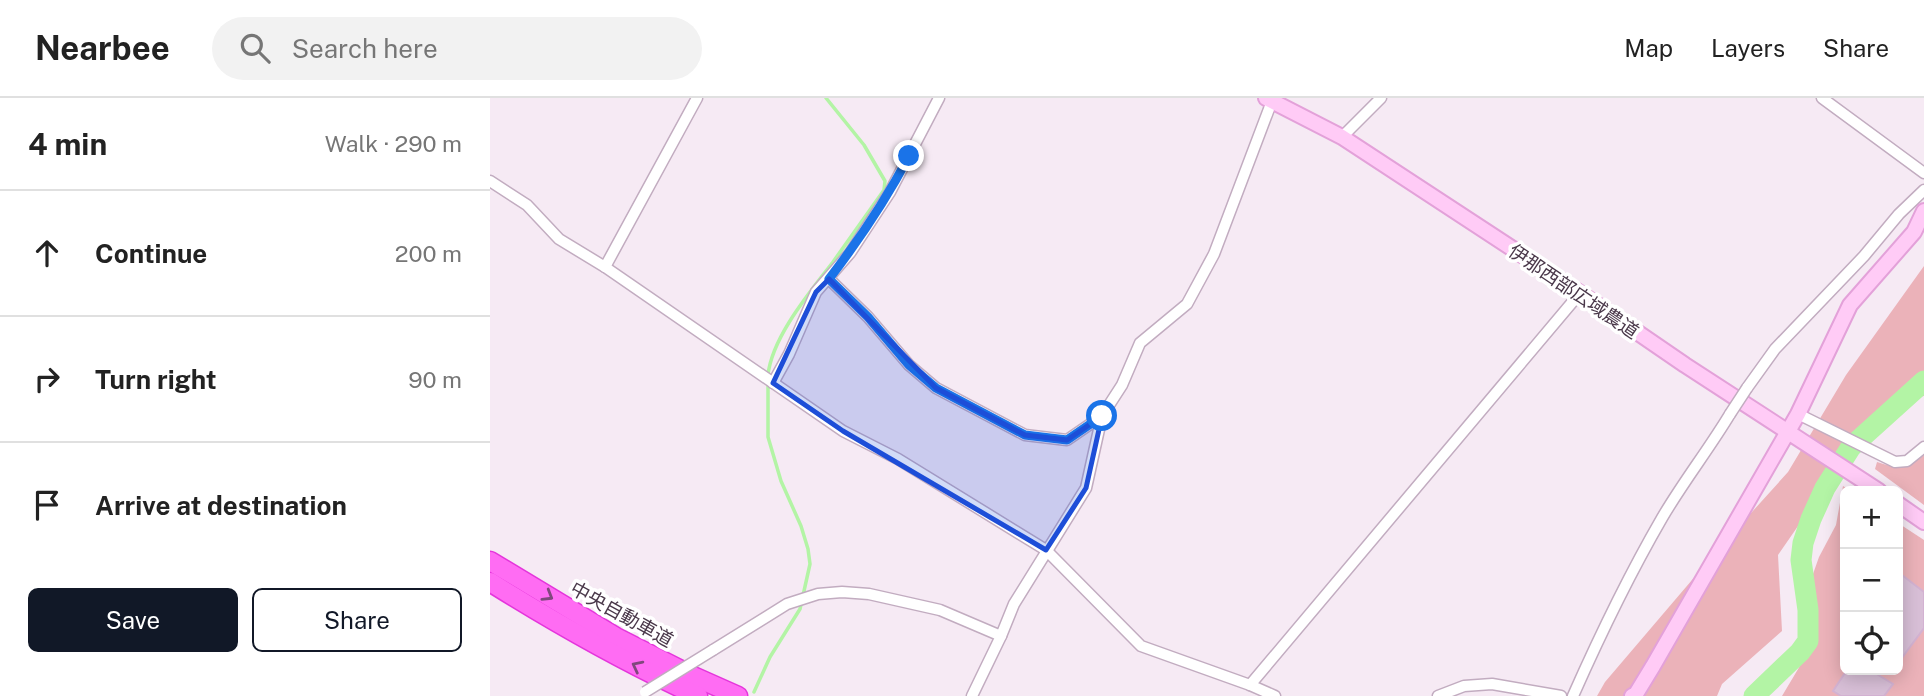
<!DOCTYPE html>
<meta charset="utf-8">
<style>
body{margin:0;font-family:"Public Sans","Noto Sans JP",sans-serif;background:#f2f2f2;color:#222}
.controls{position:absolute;right:21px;bottom:21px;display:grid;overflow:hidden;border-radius:10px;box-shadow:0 4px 18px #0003}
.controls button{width:63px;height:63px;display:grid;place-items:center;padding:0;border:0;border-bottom:2px solid #e0e0e0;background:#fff;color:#222;font:35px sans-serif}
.stop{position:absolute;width:21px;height:21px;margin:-16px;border:5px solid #1a73e8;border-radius:50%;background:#fff}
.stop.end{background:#1a73e8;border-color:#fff;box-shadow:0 2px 7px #0008}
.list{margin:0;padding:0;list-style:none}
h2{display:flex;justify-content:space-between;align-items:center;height:91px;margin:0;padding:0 28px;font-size:30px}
h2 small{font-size:23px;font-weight:400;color:#767676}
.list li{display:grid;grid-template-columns:46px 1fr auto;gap:21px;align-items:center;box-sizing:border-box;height:126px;padding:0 28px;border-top:2px solid #e0e0e0}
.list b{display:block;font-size:26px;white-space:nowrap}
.list em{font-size:23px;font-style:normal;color:#767676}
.actions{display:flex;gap:14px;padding:21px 28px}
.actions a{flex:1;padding:16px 0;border:2px solid #111827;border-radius:10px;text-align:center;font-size:24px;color:#111827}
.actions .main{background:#111827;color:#fff}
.icon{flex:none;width:38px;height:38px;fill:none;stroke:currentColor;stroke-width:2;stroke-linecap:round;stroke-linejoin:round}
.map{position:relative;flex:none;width:1434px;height:598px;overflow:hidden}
header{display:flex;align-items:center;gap:42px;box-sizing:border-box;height:98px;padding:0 35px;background:#fff;border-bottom:2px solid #e0e0e0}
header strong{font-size:33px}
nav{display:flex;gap:38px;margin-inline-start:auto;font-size:24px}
.search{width:490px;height:63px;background:#f2f2f2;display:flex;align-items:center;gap:18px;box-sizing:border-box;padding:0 24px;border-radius:38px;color:#767676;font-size:26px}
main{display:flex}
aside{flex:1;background:#fff}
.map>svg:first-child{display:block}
.green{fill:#ebb2b9}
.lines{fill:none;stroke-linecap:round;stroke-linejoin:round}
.stream{stroke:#b3f4a5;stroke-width:3.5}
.river{stroke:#b3f4a5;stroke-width:21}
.building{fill:#d8bfd7;stroke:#d3b2d2;stroke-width:2}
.street-casing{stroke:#c2acc0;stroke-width:13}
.secondary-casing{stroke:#e3a1d9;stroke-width:18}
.highway-casing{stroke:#e436db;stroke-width:21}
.street{stroke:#fff;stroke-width:10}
.secondary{stroke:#ffcbf6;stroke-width:14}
.highway{stroke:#ff6cf3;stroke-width:18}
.street-bridge-casing{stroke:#c2acc0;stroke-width:13;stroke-linecap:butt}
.street-bridge{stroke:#fff;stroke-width:10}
.oneway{stroke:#80487d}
.route{stroke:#1a73e8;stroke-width:9}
.marked{fill:#1d4ed8;fill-opacity:0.2;stroke:#1d4ed8;stroke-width:5;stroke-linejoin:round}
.labels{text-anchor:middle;stroke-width:7;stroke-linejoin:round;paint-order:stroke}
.street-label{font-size:19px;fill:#4a384a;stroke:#fff}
</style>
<header>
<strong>Nearbee</strong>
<div class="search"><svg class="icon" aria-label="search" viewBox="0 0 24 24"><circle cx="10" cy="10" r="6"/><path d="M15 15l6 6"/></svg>Search here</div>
<nav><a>Map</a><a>Layers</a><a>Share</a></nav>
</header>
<main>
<aside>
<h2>4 min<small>Walk · 290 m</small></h2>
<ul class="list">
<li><svg class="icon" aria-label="ahead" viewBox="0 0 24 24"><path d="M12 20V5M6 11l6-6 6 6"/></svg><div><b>Continue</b></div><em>200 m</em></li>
<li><svg class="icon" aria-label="right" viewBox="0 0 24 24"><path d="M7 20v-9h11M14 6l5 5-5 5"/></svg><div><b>Turn right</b></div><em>90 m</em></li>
<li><svg class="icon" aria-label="arrive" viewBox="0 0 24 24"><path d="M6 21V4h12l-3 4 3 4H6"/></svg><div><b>Arrive at destination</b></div></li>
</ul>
<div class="actions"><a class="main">Save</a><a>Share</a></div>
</aside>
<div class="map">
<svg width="1434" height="598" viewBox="0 0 1434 598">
<rect width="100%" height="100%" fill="#f6eaf4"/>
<g class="green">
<polygon points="1434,168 1434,298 1406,301 1342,379 1288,457 1292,533 1232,586 1227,598 1107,598 1115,584 1225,455 1298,374 1356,277"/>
<path d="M1434,357V407L1385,371L1387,364C1408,371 1415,372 1434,357Z"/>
<polygon points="1353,388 1361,393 1355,393 1355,572 1408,572 1408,425 1434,442 1434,598 1292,598 1326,541 1323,476 1329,459 1346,427"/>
</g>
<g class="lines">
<g class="stream">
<path d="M278,277C282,239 320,194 343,164C360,140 377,116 394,92L395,83L374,47L336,0"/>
<polyline points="264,594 280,559 310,511 320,466 318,451 311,428 291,383 278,339 278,285"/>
</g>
<polyline class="river" points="1264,598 1310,554 1318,543 1318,512 1311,462 1313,445 1321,421 1335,390 1361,349 1434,283"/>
</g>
<g class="building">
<polygon points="1408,474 1434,494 1434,530 1411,561 1408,558"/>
<polygon points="1357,572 1380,572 1403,586 1394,598 1351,598 1343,593"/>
</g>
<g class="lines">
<defs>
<g id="street">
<polyline points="1332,0 1434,75"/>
<polyline points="852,39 891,0"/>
<polyline points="0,83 37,107 69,141 115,169 353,333 408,361 556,452 651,548 760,587 785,598"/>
<polyline points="115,169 207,0"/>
<polyline points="339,181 378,219 419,267 446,290 535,337 577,342 612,318"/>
<polyline points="283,285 299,256 326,194 360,155 400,94 449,0"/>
<polyline points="1257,290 1285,251 1374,158 1409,116 1434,92"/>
<polyline points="1308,316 1405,364 1417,363 1434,349"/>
<polyline points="223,552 297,506 328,496 352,494 379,496 450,512 511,538"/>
<polyline points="760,587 1090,195"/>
<polyline points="482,598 511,538 524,506 596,390 612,318 632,287 650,245 697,206 724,156 782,3"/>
<polyline points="948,598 974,588 1002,586 1071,598"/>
<path d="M1083,598C1110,537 1139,477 1172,420C1193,384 1219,351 1240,316"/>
</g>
<g id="secondary">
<polyline points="776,0 852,39 1090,195 1195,267 1389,393"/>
<polyline points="1408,406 1434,424"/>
<polyline points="1142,598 1146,596 1163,568 1308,316 1360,207 1424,134 1434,113"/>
</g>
<g id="highway">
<polyline points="0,463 126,539 203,578 248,598"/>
<path d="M0,484C67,526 136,565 208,598"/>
</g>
</defs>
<use href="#street" class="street-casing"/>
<use href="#secondary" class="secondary-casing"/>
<use href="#highway" class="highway-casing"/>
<use href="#street" class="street"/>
<use href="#secondary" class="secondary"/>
<use href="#highway" class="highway"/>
<defs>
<g id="street-bridge">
<polyline points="1240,316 1257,290"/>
<polyline points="155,594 223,552"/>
</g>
</defs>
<use href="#street-bridge" class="street-bridge-casing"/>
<use href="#street-bridge" class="street-bridge"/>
</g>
<defs><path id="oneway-chevron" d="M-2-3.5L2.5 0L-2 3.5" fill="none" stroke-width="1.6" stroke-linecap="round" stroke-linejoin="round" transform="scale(1.75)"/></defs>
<g class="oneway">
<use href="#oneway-chevron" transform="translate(58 498) rotate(31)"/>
<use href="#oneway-chevron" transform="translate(147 568) rotate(-153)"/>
</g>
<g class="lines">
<path class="route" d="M419,58C396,102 369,142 339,181L378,219L419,267L446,290L535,337L577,342L612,318"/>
</g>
<path class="marked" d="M339,181L446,290L535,337L577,342L612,318L596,390L556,452L353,333L283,285L326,194Z"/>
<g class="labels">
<g class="street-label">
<text transform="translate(1084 193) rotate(34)" y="7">伊那西部広域農道</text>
<text transform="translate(132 516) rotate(29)" y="7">中央自動車道</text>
</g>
</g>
</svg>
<div class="controls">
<button>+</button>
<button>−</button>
<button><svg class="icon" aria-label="locate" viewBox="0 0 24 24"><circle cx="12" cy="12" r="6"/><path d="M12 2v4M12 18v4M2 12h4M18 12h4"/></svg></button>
</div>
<div class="stop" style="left:612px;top:318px"></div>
<div class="stop end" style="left:419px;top:58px"></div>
</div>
</main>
